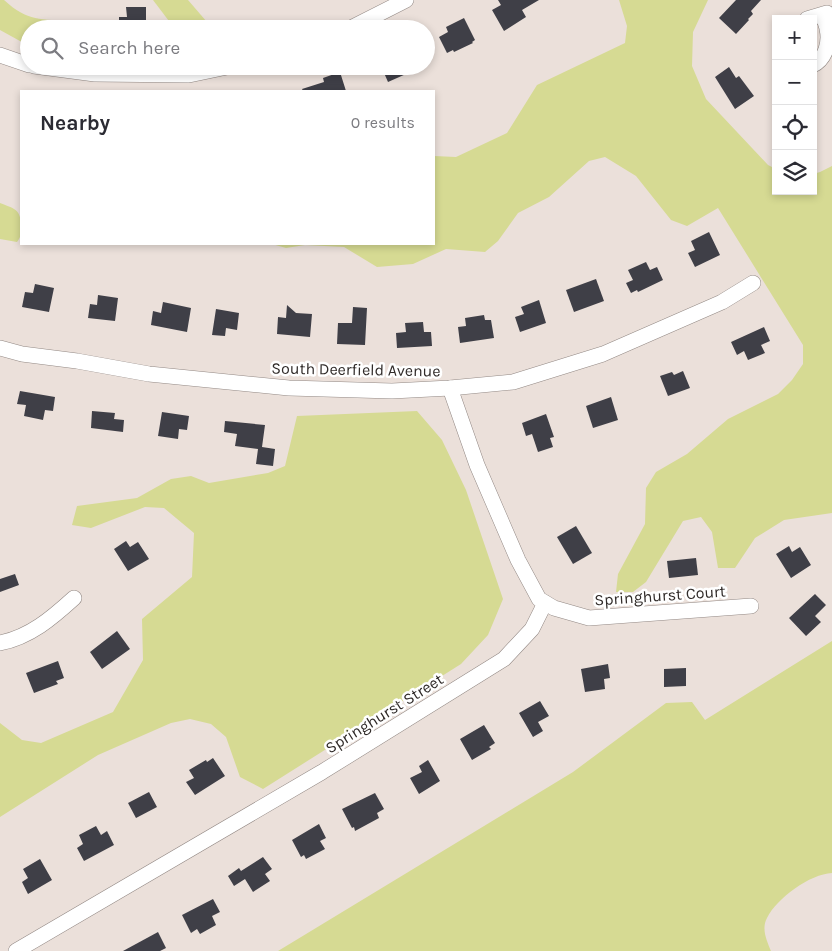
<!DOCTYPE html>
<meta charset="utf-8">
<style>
body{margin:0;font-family:Karla,sans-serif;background:#f2f2f3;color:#2b2b33}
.controls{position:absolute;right:15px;top:15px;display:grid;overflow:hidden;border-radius:0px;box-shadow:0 2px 8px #0003}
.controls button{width:45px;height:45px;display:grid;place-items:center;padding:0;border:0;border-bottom:1px solid #e1e1e2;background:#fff;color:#2b2b33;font:25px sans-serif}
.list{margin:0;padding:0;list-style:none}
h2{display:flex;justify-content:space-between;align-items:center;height:65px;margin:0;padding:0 20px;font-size:21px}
h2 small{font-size:16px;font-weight:400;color:#7c7c81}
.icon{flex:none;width:28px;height:28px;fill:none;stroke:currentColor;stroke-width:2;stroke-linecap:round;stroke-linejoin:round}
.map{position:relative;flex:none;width:832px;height:951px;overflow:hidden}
.search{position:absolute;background:#fff;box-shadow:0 2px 8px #0003;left:20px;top:20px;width:415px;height:55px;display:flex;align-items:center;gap:12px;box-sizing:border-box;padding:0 18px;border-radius:28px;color:#7c7c81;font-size:19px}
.panel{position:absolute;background:#fff;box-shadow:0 2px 8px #0003;left:20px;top:90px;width:415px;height:155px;border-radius:0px}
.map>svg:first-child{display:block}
.green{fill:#d6da93}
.building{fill:#3f3f47}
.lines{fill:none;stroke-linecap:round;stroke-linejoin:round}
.minor-casing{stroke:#938985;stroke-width:16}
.minor{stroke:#fff;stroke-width:15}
.labels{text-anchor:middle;stroke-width:5;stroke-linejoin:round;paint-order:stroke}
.street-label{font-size:16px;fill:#302b29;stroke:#fff}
</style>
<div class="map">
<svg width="832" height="951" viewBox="0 0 832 951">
<rect width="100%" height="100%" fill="#ebe0da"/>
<g class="green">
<path d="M0,0H4C28,22 41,19 71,21L70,29H29V46L0,30Z"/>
<polygon points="153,0 188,0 213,29 175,29"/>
<polygon points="619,0 708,0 693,32 692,66 706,99 768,165 776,169 776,191 813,191 813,174 820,172 832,166 832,513 784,520 755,538 735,568 718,568 712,532 701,517 683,521 646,582 633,592 616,592 618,574 645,524 646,488 656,472 687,454 728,419 778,394 792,380 803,364 803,345 718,208 687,226 671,220 636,176 605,157 589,161 549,197 518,213 498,241 485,252 446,249 413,264 377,267 344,247 305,245 286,248 272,244 434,244 434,156 456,157 507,133 537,85 625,43 627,26"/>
<path d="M0,203C15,209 21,209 21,227C21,234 21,237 17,242L0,239Z"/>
<polygon points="417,411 442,440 466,490 503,599 488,635 461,664 263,789 240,777 226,737 211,724 190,719 171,723 98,755 0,817 0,723 22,740 41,743 113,712 143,660 142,619 192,577 194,533 164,508 145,507 91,528 72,525 77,506 137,498 171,479 191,476 209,483 268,473 285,466 297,416"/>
<path d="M832,641V873C810,874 777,898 767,918C761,929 767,941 771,951H278L573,772L666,703L692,702L705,720Z"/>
</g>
<g class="building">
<polygon points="498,0 539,0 522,10 526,17 504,31 492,10 501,5"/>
<polygon points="736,0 761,0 751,11 753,14 748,19 749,20 736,34 719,18"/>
<polygon points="126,7 146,7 146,29 119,29 119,17 127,17"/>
<polygon points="464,18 475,40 472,42 473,43 454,52 453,50 447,53 439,37 448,32 446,27"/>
<polygon points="381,66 402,66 406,74 388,82"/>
<polygon points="729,67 736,78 739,76 754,96 735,109 715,77"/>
<polygon points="340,72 346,91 303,91 302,89 324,82 323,78"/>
<polygon points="709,232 720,255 695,267 688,253 695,250 691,241"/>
<polygon points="646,262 650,270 657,267 663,280 638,292 637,290 631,293 626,283 633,280 628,270"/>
<polygon points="596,279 604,301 574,312 566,290"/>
<polygon points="35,284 54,288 49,312 22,307 25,292 33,293"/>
<polygon points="98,295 118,298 115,321 88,318 90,304 97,305"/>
<polygon points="539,300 546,323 520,332 515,317 524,314 521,307"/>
<polygon points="163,302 191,308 187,332 151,325 153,311 161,313"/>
<polygon points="287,305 296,313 312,314 310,337 277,334 278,317 286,318"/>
<polygon points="353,307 367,308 365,345 337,344 338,323 352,323"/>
<polygon points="216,309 239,313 237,330 226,328 225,336 212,335"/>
<polygon points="484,315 485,320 491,320 494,338 460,343 458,327 466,326 465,318"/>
<polygon points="423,322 424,332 431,332 432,346 397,348 396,333 406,332 405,323"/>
<polygon points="764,327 770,341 761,345 765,353 748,360 744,351 737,355 731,342"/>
<polygon points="683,371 690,388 668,396 660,376 672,372 674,375"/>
<polygon points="20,391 55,397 53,411 45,410 43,420 24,416 26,405 17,404"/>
<polygon points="611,397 618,420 593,428 586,406"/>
<polygon points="92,411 115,413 114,419 124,420 123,432 91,428"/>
<polygon points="162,412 189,416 187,430 179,429 178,439 158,436"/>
<polygon points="546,414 554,437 550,438 553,447 538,452 532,434 526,436 522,423"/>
<polygon points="225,421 265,425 262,447 275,449 273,466 256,464 258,449 235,446 237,434 224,432"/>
<polygon points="576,526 592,553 573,564 557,537"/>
<polygon points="126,541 130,547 138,542 149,559 128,571 114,549"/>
<polygon points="789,546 792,552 800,547 811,565 791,578 776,554"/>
<polygon points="696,558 698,575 669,578 667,561"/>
<polygon points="15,574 19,585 0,592 0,579"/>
<polygon points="815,594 826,605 815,616 821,622 806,636 789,618"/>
<polygon points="117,631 130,649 102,669 90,652"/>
<polygon points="58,661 64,678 56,681 58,684 34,693 26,673"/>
<polygon points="608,664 610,678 604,679 605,689 585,692 581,669"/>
<polygon points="686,668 686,686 664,687 664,669"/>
<polygon points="540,701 549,716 538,722 543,731 533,737 519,713"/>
<polygon points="484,725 495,743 489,747 491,749 472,760 460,739"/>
<polygon points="213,758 225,776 195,795 186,782 194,778 189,770 206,760 207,762"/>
<polygon points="428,760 440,781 419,794 410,778 422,772 419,766"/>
<polygon points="149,792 157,807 136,818 128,803"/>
<polygon points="375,793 384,809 377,813 379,818 355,831 354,827 352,828 342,809"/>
<polygon points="319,824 326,838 320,841 325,849 306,859 304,855 301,857 292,840"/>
<polygon points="96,826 101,835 107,831 114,845 84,861 77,848 83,844 79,835"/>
<polygon points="263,857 272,869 265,874 270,881 253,892 245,879 234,886 228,876 239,868 241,871"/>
<polygon points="40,859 52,880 28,894 22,882 28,878 23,869"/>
<polygon points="213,899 220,912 212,916 216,925 200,934 197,929 191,933 182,915"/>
<polygon points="158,932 166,948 160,951 123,951"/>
</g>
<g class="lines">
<defs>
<g id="minor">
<path d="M807,19L827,13C827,14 825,20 825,21C825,24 827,26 827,29C830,41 826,59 813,65"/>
<polyline points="349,29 406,0"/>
<polyline points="0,55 29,65"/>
<polyline points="34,66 95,74 189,75 232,66"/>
<polyline points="0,348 22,354 77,361 149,374 289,388 392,391 450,388 513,382 603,354 722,302 753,283"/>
<polyline points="450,388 477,465 518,560 539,599 554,608 589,618 751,606"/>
<path d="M0,643C30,637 52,618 74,598"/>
<polyline points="16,951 322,772 504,659 532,629 545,603"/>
</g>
</defs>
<use href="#minor" class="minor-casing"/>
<use href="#minor" class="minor"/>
</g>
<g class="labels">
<g class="street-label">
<text transform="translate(356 369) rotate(1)" y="6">South Deerfield Avenue</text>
<text transform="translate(660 595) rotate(-4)" y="6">Springhurst Court</text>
<text transform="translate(384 713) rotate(-32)" y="6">Springhurst Street</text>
</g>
</g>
</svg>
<div class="controls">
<button>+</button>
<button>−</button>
<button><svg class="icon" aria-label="locate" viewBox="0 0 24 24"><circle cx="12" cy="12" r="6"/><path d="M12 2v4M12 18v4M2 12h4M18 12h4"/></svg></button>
<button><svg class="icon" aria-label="layers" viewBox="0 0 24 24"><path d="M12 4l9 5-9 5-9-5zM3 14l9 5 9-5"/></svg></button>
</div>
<div class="search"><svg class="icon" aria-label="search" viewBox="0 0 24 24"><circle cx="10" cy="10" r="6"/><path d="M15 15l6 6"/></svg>Search here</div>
<section class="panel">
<h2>Nearby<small>0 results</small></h2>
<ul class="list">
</ul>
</section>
</div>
